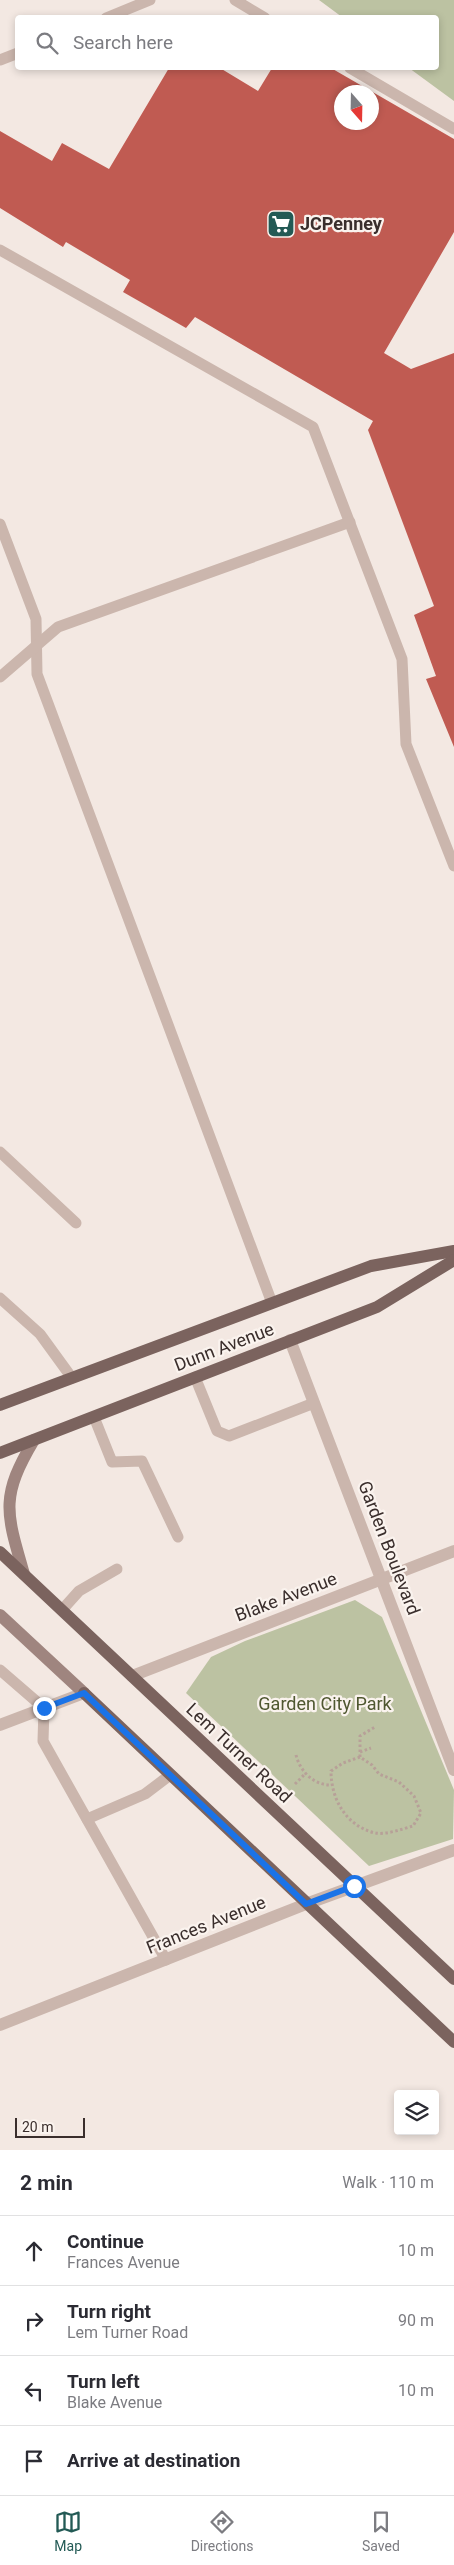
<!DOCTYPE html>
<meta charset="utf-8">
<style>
body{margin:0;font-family:Roboto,sans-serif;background:#f2f2f3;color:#2b2b33}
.controls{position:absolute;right:15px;bottom:15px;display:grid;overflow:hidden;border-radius:5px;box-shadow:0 2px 8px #0003}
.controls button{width:45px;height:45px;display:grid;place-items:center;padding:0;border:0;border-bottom:1px solid #e1e1e2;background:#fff;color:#2b2b33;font:25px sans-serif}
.compass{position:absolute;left:334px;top:85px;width:45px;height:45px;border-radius:50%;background:#fff;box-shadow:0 2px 8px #0003;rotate:160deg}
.scale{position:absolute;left:15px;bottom:12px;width:70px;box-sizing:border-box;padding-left:5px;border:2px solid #3a2e2c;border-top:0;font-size:14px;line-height:18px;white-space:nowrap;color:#3a2e2c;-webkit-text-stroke:4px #faf3ee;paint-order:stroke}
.stop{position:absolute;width:15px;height:15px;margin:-11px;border:4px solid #1a73e8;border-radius:50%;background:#fff}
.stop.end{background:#1a73e8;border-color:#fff;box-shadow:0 1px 5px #0008}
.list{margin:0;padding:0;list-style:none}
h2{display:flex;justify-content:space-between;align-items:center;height:65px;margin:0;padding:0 20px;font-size:21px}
h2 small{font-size:16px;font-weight:400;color:#7c7c81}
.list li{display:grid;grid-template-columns:32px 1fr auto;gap:15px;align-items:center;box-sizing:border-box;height:70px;padding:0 20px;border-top:1px solid #e1e1e2}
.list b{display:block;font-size:19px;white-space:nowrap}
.list p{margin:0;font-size:16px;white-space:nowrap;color:#7c7c81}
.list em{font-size:16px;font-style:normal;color:#7c7c81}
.icon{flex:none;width:28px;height:28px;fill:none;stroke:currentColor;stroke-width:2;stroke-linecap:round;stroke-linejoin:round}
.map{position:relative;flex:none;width:454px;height:2150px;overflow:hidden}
.search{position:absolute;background:#fff;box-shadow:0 2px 8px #0003;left:15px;right:15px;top:15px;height:55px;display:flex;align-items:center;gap:12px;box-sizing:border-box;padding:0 18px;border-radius:5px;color:#7c7c81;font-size:19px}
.sheet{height:345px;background:#fff}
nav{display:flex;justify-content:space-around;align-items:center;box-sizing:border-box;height:70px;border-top:1px solid #e1e1e2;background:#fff;font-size:14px;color:#7c7c81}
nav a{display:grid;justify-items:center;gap:2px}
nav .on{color:#235a55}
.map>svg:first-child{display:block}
.green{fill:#bcc2a2}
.building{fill:#c05b52;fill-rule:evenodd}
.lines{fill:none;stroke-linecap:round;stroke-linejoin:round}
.path{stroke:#b7a098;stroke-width:3;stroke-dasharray:2.5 2.5;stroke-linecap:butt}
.lane{stroke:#cbb6ad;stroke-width:11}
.street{stroke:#cbb6ad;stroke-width:12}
.secondary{stroke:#9f857f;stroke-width:12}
.primary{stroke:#7b635e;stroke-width:12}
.route{stroke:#1a73e8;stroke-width:6}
.labels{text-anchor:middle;stroke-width:4.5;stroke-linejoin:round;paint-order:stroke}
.poi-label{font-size:18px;font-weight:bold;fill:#3a2e2c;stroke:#faf3ee;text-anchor:start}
.street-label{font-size:18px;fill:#3a2e2c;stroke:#faf3ee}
.park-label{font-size:18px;fill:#4f5730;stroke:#faf3ee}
</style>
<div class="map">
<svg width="454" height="2150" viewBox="0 0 454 2150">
<rect width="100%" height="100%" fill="#f3e8e2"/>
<g class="green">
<polygon points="319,0 454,0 454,101 409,68 436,68 436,18 342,17"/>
<polygon points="355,1600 382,1617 454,1790 453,1839 369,1866 186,1693 211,1657 245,1641"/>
</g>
<path class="building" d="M169,68H220L258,91L272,68H331L454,139V232L384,353L411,369L454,353V747L426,679L436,676L414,615L434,606L368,430L373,421L195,317L186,328L123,292L130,280L66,242L63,247L0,208V131L52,161L62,143L109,169ZM342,92H372V122H342Z"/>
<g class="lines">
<g class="path">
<polyline points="360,1752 371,1748"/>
<path d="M296,1755C300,1771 313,1785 331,1785"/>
<path d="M360,1757L343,1763L331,1771C331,1799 346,1826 375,1833C386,1835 402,1829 413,1826L421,1813L414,1796L399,1782L379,1774L372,1765L360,1757V1736L375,1727"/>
<polyline points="295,1784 306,1773"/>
</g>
<g class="lane">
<polyline points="235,0 265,18"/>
<polyline points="106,18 150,0"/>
<polyline points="0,60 18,53"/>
<polyline points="350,68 454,129"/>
<polyline points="0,250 313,427 402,659 406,744 454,866"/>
<polyline points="0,524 36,619 37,674 272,1303"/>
<polyline points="0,677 58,627 350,522"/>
<polyline points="0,1152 76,1223"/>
<polyline points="0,1298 40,1334 72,1378"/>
<polyline points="195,1377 217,1431 229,1436 314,1403"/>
<polyline points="94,1417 112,1462 142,1461 178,1537"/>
<polyline points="62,1610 79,1591 117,1569"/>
<polyline points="0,1670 44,1708 43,1741 166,1960"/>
<polyline points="87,1819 145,1794 170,1775"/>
</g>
<g class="street">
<polyline points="290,1340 454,1770"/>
<polyline points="132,1676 454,1551"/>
<polyline points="0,1725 84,1693"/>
<polyline points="0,2025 306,1904 454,1850"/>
</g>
<g class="secondary">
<path d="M24,1574C6,1512 0,1497 34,1440"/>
<polyline points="0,1615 84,1693"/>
</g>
<g class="primary">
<polyline points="0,1405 371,1266 454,1251"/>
<polyline points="0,1453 377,1307 454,1260"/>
<polyline points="0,1552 454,1979"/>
<polyline points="84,1693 454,2042"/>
</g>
</g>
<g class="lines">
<polyline class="route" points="44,1708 84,1693 306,1904 354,1886"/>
</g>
<defs>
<symbol id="supermarket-square" viewBox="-11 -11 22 22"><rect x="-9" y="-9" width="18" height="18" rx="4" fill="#235a55" stroke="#faf3ee"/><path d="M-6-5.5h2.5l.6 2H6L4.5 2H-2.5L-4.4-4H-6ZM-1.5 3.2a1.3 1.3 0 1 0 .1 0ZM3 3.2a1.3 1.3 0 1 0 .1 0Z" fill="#fff"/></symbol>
</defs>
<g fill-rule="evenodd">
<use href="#supermarket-square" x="265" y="208" width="32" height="32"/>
</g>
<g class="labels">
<g class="poi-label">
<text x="300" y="230">JCPenney</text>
</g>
<g class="street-label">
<text transform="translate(224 1347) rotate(-21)" y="6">Dunn Avenue</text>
<text transform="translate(389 1548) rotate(69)" y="6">Garden Boulevard</text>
<text transform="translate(286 1597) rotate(-21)" y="6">Blake Avenue</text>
<text transform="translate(239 1753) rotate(43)" y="6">Lem Turner Road</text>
<text transform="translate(206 1925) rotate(-22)" y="6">Frances Avenue</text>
</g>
<g class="park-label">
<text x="325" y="1710">Garden City Park</text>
</g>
</g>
</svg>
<div class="controls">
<button><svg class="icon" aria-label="layers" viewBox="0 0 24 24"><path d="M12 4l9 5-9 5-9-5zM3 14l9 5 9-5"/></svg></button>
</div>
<svg class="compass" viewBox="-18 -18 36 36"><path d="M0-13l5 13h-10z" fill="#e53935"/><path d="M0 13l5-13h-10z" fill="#7c7c81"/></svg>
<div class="scale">20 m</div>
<div class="stop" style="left:354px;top:1886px"></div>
<div class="stop end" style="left:44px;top:1708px"></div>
<div class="search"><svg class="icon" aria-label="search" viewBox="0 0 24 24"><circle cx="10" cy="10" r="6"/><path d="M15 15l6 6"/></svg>Search here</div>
</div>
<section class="sheet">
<h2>2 min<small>Walk · 110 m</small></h2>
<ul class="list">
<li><svg class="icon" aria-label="ahead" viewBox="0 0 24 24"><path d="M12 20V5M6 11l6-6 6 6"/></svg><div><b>Continue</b><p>Frances Avenue</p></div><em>10 m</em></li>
<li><svg class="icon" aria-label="right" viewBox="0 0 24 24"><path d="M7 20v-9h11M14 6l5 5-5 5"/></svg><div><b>Turn right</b><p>Lem Turner Road</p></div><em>90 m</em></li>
<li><svg class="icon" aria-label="left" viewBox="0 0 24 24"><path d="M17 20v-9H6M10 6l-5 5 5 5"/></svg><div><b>Turn left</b><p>Blake Avenue</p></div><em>10 m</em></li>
<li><svg class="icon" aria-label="arrive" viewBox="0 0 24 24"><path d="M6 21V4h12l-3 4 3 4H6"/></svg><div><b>Arrive at destination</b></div></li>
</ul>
</section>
<nav>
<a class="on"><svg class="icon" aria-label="map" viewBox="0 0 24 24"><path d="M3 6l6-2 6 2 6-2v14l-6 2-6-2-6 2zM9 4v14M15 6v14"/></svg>Map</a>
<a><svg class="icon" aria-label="directions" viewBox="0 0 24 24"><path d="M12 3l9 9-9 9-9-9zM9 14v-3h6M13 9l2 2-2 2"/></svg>Directions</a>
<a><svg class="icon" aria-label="saved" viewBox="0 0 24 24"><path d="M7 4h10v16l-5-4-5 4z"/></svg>Saved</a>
</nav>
